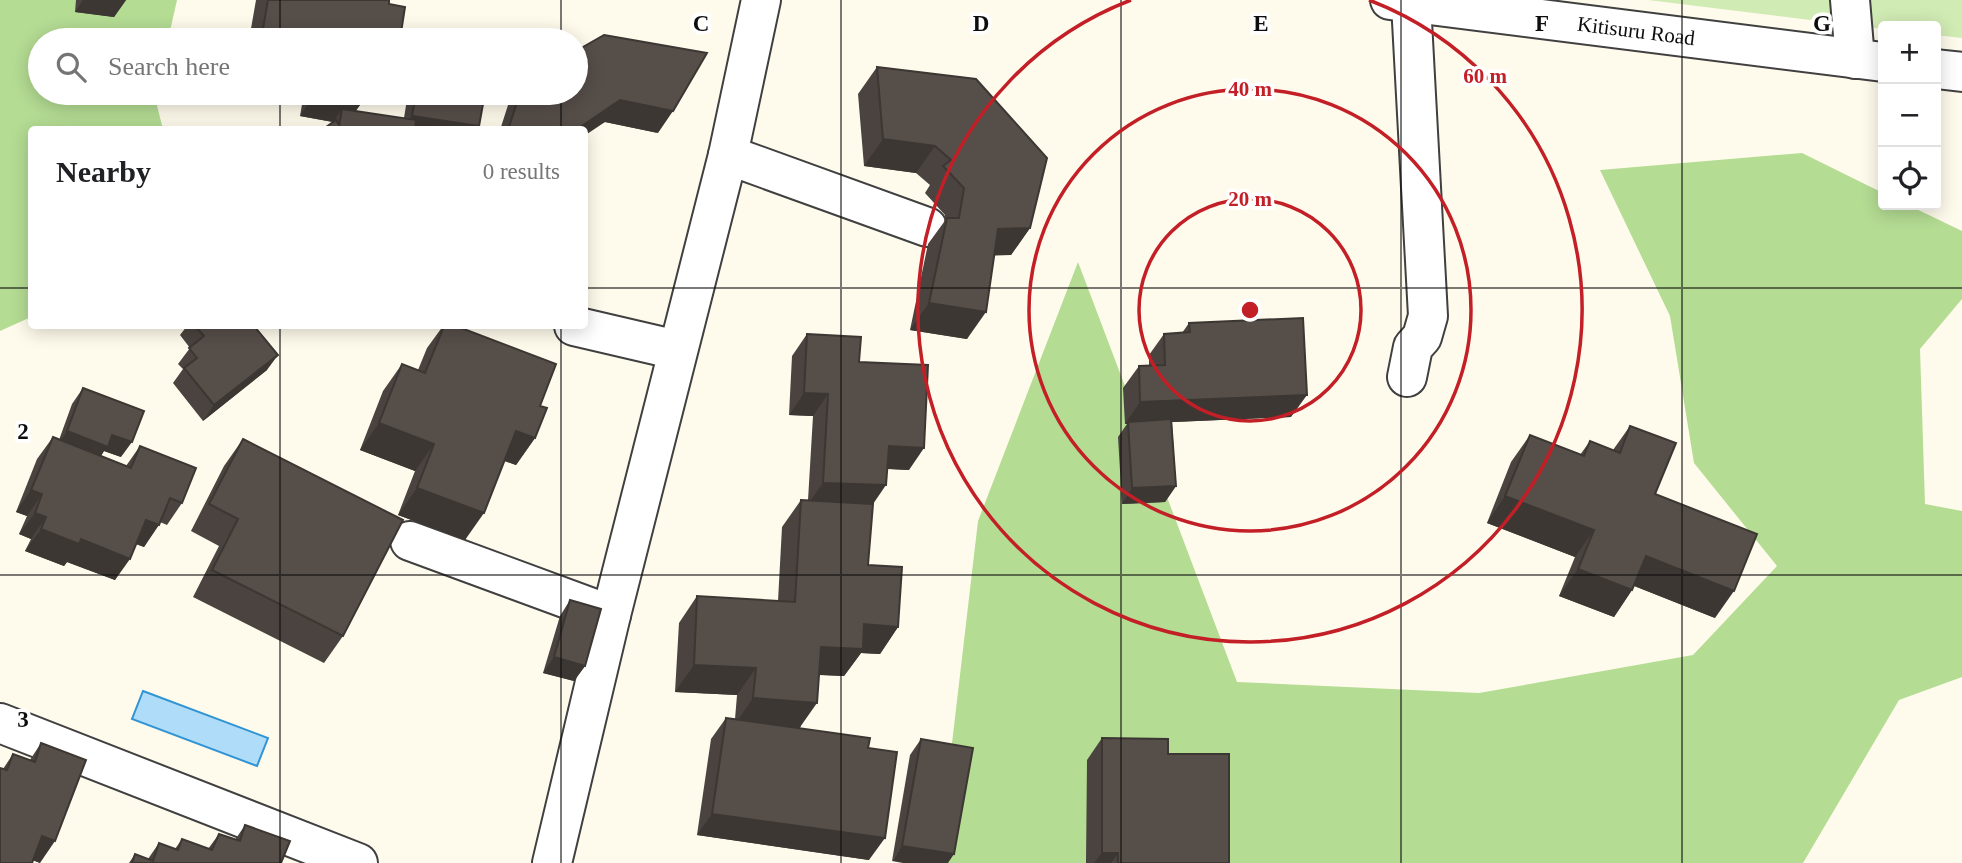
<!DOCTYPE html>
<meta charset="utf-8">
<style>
body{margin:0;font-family:"Times New Roman",serif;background:#f6f6f6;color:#202124}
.controls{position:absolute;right:21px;top:21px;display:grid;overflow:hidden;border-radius:7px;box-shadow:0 4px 18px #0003}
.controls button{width:63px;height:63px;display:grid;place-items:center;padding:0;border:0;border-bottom:2px solid #e0e0e0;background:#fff;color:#202124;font:35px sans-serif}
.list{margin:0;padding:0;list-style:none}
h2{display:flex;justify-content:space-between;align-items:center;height:91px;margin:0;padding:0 28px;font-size:30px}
h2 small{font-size:23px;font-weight:400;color:#757577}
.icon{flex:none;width:38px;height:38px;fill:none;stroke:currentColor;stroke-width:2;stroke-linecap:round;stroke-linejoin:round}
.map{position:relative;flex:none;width:1962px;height:863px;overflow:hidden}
.search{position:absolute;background:#fff;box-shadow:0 4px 18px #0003;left:28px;top:28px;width:560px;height:77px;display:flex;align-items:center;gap:18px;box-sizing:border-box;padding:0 24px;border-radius:38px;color:#757577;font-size:26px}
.panel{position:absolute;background:#fff;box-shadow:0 4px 18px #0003;left:28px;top:126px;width:560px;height:203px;border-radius:7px}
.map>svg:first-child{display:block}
.green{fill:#d1ebb4}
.forest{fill:#b4dc93}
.water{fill:#afddf9;stroke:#3294d3;stroke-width:2}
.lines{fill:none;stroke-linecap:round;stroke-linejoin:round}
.minor-casing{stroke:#404040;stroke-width:42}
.minor{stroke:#fff;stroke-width:38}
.wall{fill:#4a433f}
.shaded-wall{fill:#3c3733}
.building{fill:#564e49;stroke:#3c3733;stroke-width:2}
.grid{fill:none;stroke:#0d0d0d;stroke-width:2;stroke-opacity:0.55}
.ring{fill:none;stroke:#c31f27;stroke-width:3.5}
.labels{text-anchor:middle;stroke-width:7;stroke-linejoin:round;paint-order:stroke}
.street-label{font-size:21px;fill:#0d0d0d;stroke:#fff}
.grid-label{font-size:23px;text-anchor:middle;font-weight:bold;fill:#0d0d0d;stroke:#fff;stroke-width:7;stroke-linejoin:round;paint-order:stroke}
.centre{fill:#c31f27;stroke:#fff;stroke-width:3.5}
.ring-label{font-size:21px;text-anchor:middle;font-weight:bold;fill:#c31f27;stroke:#fff;stroke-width:7;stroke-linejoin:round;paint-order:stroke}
</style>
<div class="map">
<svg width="1962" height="863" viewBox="0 0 1962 863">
<rect width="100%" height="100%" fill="#fffbec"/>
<polygon class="green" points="1648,0 1962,0 1962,38 1936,35 1936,26 1883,26 1883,29"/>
<g class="forest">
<polygon points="0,0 177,0 168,40 40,40 40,93 156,93 155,98 163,129 32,130 31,317 0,331"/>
<polygon points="1802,153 1883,193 1883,205 1908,205 1962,231 1962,299 1920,349 1925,504 1962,511 1962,677 1899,700 1803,863 938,863 978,521 1078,262 1237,682 1479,693 1693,655 1777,566 1694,463 1670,316 1600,170"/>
</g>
<polygon class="water" points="143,691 268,738 257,766 132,719"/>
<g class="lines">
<defs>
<g id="minor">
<path id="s1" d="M1390,0L1883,62"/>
<polyline points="1850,0 1855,59"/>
<polyline points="1936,69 1962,72"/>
<polyline points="728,155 927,227"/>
<polyline points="574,326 677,350"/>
<polyline points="1407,377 1413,347 1422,337 1428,316 1411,3"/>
<polyline points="410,541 611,615"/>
<polyline points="0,723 358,863"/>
<polyline points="552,863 611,615 728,155 761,0"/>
</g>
</defs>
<use href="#minor" class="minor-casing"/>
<use href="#minor" class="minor"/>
</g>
<g class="wall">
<polygon points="76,0 126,0 114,17 75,12"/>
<polygon points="256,0 389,0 389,4 400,39 400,40 249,40"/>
<polygon points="877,67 1030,228 1011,255 994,255 967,339 910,330 928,244 944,222 945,215 925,193 930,185 916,173 864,166 858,94"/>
<polygon points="304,93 373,93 365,105 360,105 355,111 404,118 408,93 485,93 479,126 477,130 322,130 333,122 300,116"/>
<polygon points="515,93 576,93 658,133 605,122 584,130 500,130 509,102"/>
<polygon points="1189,323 1291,417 1172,422 1176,486 1165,502 1122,504 1118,437 1127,424 1125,424 1123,388 1139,366 1149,366 1149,355 1164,334 1182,333"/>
<polygon points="187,326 254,326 267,370 203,421 173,383 183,369 178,364 190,348 180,335"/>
<polygon points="443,326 456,326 540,406 535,438 516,465 504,461 465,540 398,515 415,471 360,450 383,391 402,364 418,370 427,348"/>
<polygon points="807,334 859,362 909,470 887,469 872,505 868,565 898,627 880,654 861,653 844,676 819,675 800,728 868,748 869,860 697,835 711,739 726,718 735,719 737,695 675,692 679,623 697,596 778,601 782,527 801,500 808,500 813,416 789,415 792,356"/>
<polygon points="83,388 121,457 104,451 101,456 126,466 140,446 182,503 167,525 160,522 144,547 136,544 115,580 67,562 64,566 25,551 31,539 19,534 27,516 16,512 37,459 53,437 59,440 72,404"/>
<polygon points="1630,426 1655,494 1715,618 1634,586 1632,590 1614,617 1559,596 1575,557 1487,523 1511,462 1530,435 1580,455 1590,441 1613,450"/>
<polygon points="243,439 343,636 324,663 193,597 219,546 191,531 224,466"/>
<polygon points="570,600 585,666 574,681 543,673 560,616"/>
<polygon points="1102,738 1168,754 1229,863 1086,863 1087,760"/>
<polygon points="921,739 973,748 892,861 910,755"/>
<polygon points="41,743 40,863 33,860 3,769 13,754 30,760"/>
<polygon points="245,825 281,863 129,863 135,854 148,859 159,843 175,849 182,839 208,849 219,834 235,840"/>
</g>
<g class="shaded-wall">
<polygon points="83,0 126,0 114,17 75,12"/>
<polygon points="387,37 400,39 400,40 385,40"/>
<polygon points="373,93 365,105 360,105 347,124 342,109 333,122 300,116 315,94"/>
<polygon points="620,100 673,111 658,133 605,122 584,136 584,130 576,130"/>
<polygon points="412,116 479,126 477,130 403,130"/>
<polygon points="883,139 935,146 916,173 864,166"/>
<polygon points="1030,228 1011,255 980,256 998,229"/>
<polygon points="929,303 986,312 967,339 910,330"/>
<polygon points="278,355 267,370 203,421 214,405"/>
<polygon points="804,393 828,394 813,416 789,415"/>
<polygon points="1307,395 1291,417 1129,424 1128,422 1127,424 1125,424 1140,402"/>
<polygon points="379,423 434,444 415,471 360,450"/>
<polygon points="67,431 112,435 132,442 121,457 104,451 97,462 56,447"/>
<polygon points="516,431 535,438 516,465 497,458"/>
<polygon points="889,446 924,448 909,470 873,468"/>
<polygon points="823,483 886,485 871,507 808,504"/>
<polygon points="1176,486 1165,502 1122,504 1132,488"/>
<polygon points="417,488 484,513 465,540 398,515"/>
<polygon points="31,490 42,494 27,516 16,512"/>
<polygon points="1505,496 1594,530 1575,557 1487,523"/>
<polygon points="35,513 46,517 31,539 19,534"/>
<polygon points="146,520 159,525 144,547 131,542"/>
<polygon points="41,529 81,539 130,559 115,580 67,562 64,566 25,551"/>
<polygon points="1646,556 1734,591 1715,618 1627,583"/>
<polygon points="1578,569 1632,590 1614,617 1559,596"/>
<polygon points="864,624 898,627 880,654 861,653 844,676 802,674 821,647"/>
<polygon points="554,657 585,666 574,681 543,673"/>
<polygon points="694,665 756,668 737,695 675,692"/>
<polygon points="753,698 817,703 798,730 735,725"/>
<polygon points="712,814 885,838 869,860 697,835"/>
<polygon points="42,836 55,841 40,863 27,858"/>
<polygon points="902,846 954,854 948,863 903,863 892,861"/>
<polygon points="1102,853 1118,853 1111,863 1094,863"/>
</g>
<g class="building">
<polygon points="268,0 389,0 389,4 405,7 400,39 387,37 387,40 261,40"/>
<polygon points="604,35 707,53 673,111 620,100 576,130 508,130 520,93 576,93 576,51"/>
<polygon points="877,67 976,79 1047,158 1030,228 998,229 986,312 929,303 947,218 959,218 964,188 943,166 951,160 935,146 883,139"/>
<polygon points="315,93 364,93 362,102 315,94"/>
<polygon points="416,93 485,93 479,126 412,116"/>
<polygon points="342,109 416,120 415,130 342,130 339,126"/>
<polygon points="336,120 342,130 322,130"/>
<polygon points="1303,318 1307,395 1140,402 1139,366 1165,365 1164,334 1190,332 1189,323"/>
<polygon points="195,326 254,326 278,355 214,405 184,368 197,358 189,348 204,336"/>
<polygon points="444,326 456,326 556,364 540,406 547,408 535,438 516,431 484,513 417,488 434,444 379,423 402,364 425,373"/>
<polygon points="807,334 861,337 859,362 928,365 924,448 889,446 886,485 823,483 828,394 804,393"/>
<polygon points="83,388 144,411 132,442 112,435 108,447 67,431"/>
<polygon points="1171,419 1176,486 1132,488 1128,422"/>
<polygon points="1630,426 1676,443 1655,494 1757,534 1734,591 1646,556 1632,590 1578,569 1594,530 1505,496 1530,435 1584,456 1590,441 1620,453"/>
<polygon points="53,437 131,468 140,446 196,468 182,503 170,498 159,525 146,520 130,559 81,539 79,544 41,529 46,517 35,513 42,494 31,490"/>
<polygon points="243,439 403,520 343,636 212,570 238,519 209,504"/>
<polygon points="801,500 873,504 868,565 902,567 898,627 864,624 863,649 821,647 817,703 753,698 756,668 694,665 697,596 795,602"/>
<polygon points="570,600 601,609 585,666 554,657"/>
<polygon points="726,718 870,738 868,748 897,752 885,838 712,814"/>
<polygon points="1102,738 1168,739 1168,754 1229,754 1229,863 1118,863 1118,853 1102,853"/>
<polygon points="921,739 973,748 954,854 902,846"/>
<polygon points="41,743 86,760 55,841 42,836 32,863 0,863 0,768 7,770 13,754 35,762"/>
<polygon points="245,825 290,841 281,863 132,863 135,854 153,861 159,843 178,850 182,839 212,850 219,834 240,841"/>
</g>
<path class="grid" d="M280,0V40M561,0V40M841,0V863M1121,0V863M1401,0V863M1682,0V863M280,93V130M561,93V130M0,288H32M584,288H1962M280,326V863M561,326V863M0,575H1962"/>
<g class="ring">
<circle cx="1250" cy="310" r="111"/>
<circle cx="1250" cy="310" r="221"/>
<path d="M1369 0A332 332 0 1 1 1131 0"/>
</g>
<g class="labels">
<g class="street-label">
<text dy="7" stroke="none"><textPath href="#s1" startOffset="248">Kitisuru Road</textPath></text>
</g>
</g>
<g class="grid-label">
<text x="701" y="31">C</text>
<text x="981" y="31">D</text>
<text x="1261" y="31">E</text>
<text x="1542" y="31">F</text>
<text x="1822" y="31">G</text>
<text x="23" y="439">2</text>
<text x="23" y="727">3</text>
</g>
<circle cx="1250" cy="310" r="10" class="centre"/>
<g class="ring-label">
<text x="1485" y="83">60 m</text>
<text x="1250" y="96">40 m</text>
<text x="1250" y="206">20 m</text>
</g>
</svg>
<div class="controls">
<button>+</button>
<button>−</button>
<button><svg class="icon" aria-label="locate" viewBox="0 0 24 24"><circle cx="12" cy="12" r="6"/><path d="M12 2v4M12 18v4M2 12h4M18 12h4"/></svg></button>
</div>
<div class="search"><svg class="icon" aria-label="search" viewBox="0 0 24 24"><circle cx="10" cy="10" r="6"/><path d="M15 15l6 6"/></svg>Search here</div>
<section class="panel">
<h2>Nearby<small>0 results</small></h2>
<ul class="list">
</ul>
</section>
</div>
